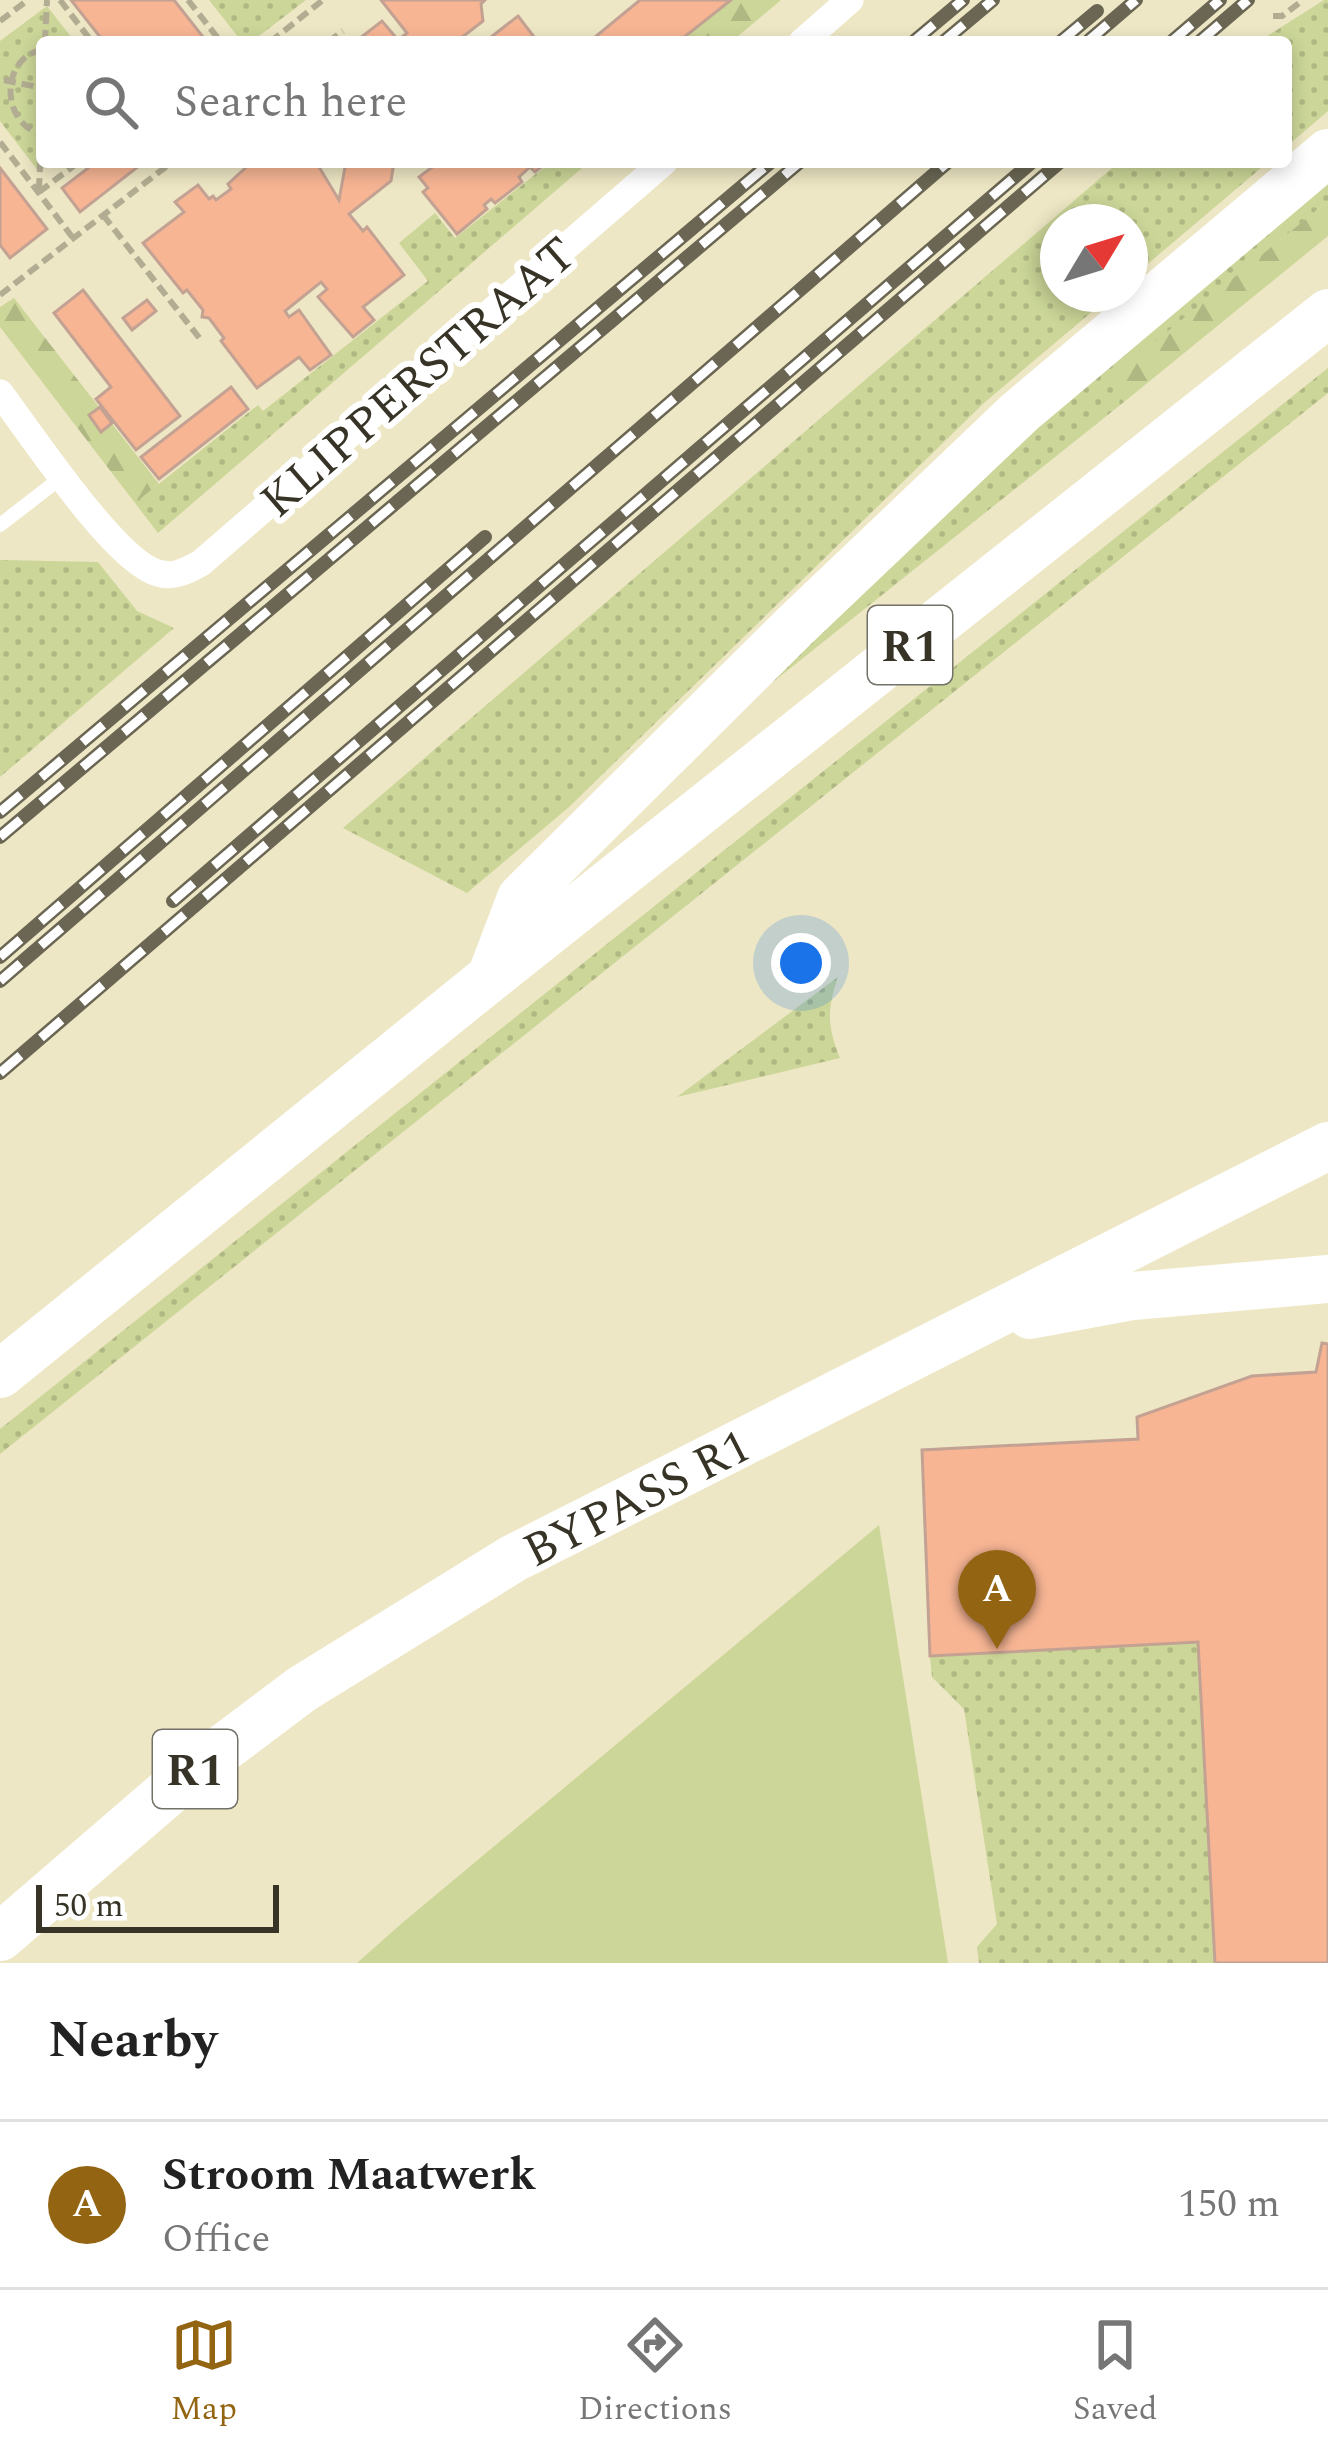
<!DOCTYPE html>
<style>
body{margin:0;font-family:Spectral,serif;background:#f6f6f6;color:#222}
.compass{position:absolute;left:1040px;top:204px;width:108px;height:108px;border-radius:50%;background:#fff;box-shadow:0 6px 18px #0003;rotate:52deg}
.scale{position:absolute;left:36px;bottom:30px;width:243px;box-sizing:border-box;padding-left:12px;border:6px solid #373427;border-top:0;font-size:33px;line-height:42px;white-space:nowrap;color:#373427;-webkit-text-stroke:9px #fff;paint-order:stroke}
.you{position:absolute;left:801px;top:963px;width:42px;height:42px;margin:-30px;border:9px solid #fff;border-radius:50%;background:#1a73e8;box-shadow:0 0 0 18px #1a73e833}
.badge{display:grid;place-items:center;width:78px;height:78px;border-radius:50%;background:#936411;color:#fff;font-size:39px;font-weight:700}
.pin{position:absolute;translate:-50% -99px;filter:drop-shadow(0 3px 6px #0008)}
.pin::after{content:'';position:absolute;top:63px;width:42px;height:36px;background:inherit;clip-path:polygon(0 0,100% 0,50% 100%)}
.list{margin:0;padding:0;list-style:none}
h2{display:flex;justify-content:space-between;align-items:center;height:156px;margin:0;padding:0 48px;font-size:51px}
h2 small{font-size:39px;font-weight:400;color:#767676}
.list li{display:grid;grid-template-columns:78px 1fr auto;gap:36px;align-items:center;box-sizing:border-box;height:168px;padding:0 48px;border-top:3px solid #e0e0e0}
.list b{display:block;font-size:45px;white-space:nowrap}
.list p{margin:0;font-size:39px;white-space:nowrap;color:#767676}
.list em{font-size:39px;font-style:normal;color:#767676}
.icon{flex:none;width:66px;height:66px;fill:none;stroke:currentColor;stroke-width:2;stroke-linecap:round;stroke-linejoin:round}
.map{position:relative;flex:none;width:1328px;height:1963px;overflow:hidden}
.search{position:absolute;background:#fff;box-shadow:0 6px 18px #0003;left:36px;right:36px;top:36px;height:132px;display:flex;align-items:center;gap:30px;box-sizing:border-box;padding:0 42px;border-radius:12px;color:#767676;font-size:45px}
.sheet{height:324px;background:#fff}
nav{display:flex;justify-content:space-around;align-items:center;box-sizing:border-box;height:168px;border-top:3px solid #e0e0e0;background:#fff;font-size:33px;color:#767676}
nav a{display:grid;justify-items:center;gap:6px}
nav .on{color:#936411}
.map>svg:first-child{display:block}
.grass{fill:url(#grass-dots)}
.forest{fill:url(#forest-firs)}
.pitch{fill:#cbd698}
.building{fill:#f7b594;stroke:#c3a293;stroke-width:3}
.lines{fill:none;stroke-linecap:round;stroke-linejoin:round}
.path{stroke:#b2ad92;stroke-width:6;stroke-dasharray:12 6;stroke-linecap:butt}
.service{stroke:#fff;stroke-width:14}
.minor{stroke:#fff;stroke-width:27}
.motorway{stroke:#fff;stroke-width:48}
.rail-casing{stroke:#6a6653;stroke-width:14}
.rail{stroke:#fff;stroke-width:9;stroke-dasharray:27;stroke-linecap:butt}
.labels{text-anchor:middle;stroke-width:12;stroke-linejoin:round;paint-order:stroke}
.shield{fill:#fff;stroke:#737168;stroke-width:3}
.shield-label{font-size:45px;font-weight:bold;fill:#373427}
.street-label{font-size:48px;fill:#373427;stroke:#fff}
</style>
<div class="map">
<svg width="1328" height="1963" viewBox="0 0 1328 1963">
<defs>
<pattern id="grass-dots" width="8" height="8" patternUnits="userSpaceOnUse" patternTransform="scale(3)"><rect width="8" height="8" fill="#cbd698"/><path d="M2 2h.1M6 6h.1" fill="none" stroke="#afb883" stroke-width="1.8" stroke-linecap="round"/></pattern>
<pattern id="forest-firs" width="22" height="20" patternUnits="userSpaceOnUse" patternTransform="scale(3)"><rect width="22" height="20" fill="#cbd698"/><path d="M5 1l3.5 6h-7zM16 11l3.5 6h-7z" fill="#afb883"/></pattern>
</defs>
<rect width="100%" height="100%" fill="#eee7c5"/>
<g class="grass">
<polygon points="209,0 306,0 251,42 242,42"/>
<polygon points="1324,0 1328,0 1328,111 1286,147 1286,42 1258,42"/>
<polygon points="47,6 75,42 42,42 42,162 53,162 39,172 0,121 0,41"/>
<polygon points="551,162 589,162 158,533 135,503 258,405 263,411 428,281 399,243 435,213 455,238"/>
<polygon points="1119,162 1268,162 1130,279 1130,222 1058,222 1058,294 1113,294 985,402 569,807 467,893 343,828"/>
<polygon points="1328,178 1328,201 1111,378 1124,402 748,702 939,508"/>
<polygon points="1328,368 1328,393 0,1454 0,1429"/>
<polygon points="0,560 98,562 137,611 174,628 0,777"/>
<path d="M838,977C827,1008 827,1027 840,1058L677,1097Z"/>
<polygon points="1198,1642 1215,1963 979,1963 977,1947 997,1924 964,1709 932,1677 930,1656"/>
</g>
<g class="forest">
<polygon points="732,0 781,0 731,42 678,42"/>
<polygon points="1328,201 1328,236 1124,402 1110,378"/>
<polygon points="14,298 159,484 135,503 0,327 0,307"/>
</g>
<polygon class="pitch" points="879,1525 948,1963 357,1963 401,1924"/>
<g class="building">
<polygon points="71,0 174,0 207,42 104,42"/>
<polygon points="381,0 485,0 481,4 483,21 456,42 355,42 382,21 398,40 407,33"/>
<polygon points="640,0 731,0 678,42 589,42"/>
<polygon points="518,16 538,42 487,42 486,41"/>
<polygon points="96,162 144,162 80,212 62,188"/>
<polygon points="252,162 316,162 339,200 346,162 394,162 391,181 349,214 363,231 367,227 404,275 363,307 374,320 353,337 318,297 327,289 321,282 285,311 289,317 299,310 331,355 310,370 299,357 257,388 221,341 224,338 209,318 202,317 203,310 187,290 183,293 143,243 184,212 175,202 198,185 209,199 213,196 216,200 231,189 228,184"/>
<polygon points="439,162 547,162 535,172 530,167 519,177 522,182 495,203 491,199 484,205 487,209 457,234 423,192 428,188 419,177"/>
<polygon points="0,168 47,229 10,258 0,245"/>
<polygon points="83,290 180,416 136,450 96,399 111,387 54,313"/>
<polygon points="147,300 156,311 132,330 123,318"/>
<polygon points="231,387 248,409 159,479 141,457"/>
<polygon points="100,407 112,423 101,432 89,415"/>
<polygon points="1322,1343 1328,1344 1328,1963 1215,1963 1198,1642 930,1656 922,1450 1138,1439 1137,1417 1252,1376 1316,1372"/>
</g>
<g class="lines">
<g class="path">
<polyline points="60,0 92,42"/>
<polyline points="188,0 221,42"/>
<polyline points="1273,16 1282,16 1303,0"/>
<polyline points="0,21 28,0"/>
<polyline points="45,42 47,0"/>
<polyline points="270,42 323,0"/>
<polyline points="328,42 343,31"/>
<path d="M42,50C0,57 0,124 42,134"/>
<polyline points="4,80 42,88"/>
<polyline points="0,142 73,238"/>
<polyline points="39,190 42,116"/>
<polyline points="39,192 79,162"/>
<polyline points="103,215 201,340"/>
<polyline points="0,295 172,162"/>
</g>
<polyline class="service" points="0,525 62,477"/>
<g class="minor">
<polyline points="802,42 850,0"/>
<path d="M0,393C30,432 115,562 158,573C174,578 186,571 201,563L664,162"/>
</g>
<g class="motorway">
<polyline points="491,977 521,898 794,627 1020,412 1328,153"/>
<polyline points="1030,1315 1133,1296 1328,1279"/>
<polyline points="0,1374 491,977 1328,313"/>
<polyline points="0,1937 189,1774 302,1689 514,1558 1328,1146"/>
</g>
<defs>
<g id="rail">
<polyline points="913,42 963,0"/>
<polyline points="943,42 993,0"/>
<polyline points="1060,42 1097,11"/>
<polyline points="1087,42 1136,0"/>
<polyline points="1171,42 1220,0"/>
<polyline points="1199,42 1248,0"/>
<polyline points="0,812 771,162"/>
<polyline points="0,837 800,162"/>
<polyline points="173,901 1032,162"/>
<polyline points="0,957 485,537"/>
<polyline points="0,981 948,162"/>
<polyline points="0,1073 1060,162"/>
</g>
</defs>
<use href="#rail" class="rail-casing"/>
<use href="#rail" class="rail"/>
</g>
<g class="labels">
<g class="shield">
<rect x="868" y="606" width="84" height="78" rx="9"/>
<rect x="153" y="1730" width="84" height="78" rx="9"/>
</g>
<g class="shield-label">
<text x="910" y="661">R1</text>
<text x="195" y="1785">R1</text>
</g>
<g class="street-label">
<text transform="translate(417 376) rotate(-41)" y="17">KLIPPERSTRAAT</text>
<text transform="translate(636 1497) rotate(-27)" y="17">BYPASS R1</text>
</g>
</g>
</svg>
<svg class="compass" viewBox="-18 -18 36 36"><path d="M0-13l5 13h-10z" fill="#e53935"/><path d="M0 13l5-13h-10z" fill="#767676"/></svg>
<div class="scale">50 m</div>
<div class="you"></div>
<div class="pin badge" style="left:997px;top:1649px">A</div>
<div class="search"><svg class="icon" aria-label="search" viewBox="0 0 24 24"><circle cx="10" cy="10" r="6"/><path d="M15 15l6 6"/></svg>Search here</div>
</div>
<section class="sheet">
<h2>Nearby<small></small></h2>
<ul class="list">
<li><span class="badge">A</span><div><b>Stroom Maatwerk</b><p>Office</p></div><em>150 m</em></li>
</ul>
</section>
<nav>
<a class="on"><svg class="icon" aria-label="map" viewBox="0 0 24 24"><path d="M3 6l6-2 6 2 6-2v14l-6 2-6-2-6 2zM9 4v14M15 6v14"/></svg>Map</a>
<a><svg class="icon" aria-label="directions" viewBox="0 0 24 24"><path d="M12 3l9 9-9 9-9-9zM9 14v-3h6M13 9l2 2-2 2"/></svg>Directions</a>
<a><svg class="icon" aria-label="saved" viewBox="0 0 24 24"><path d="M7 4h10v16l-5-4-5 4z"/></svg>Saved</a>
</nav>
